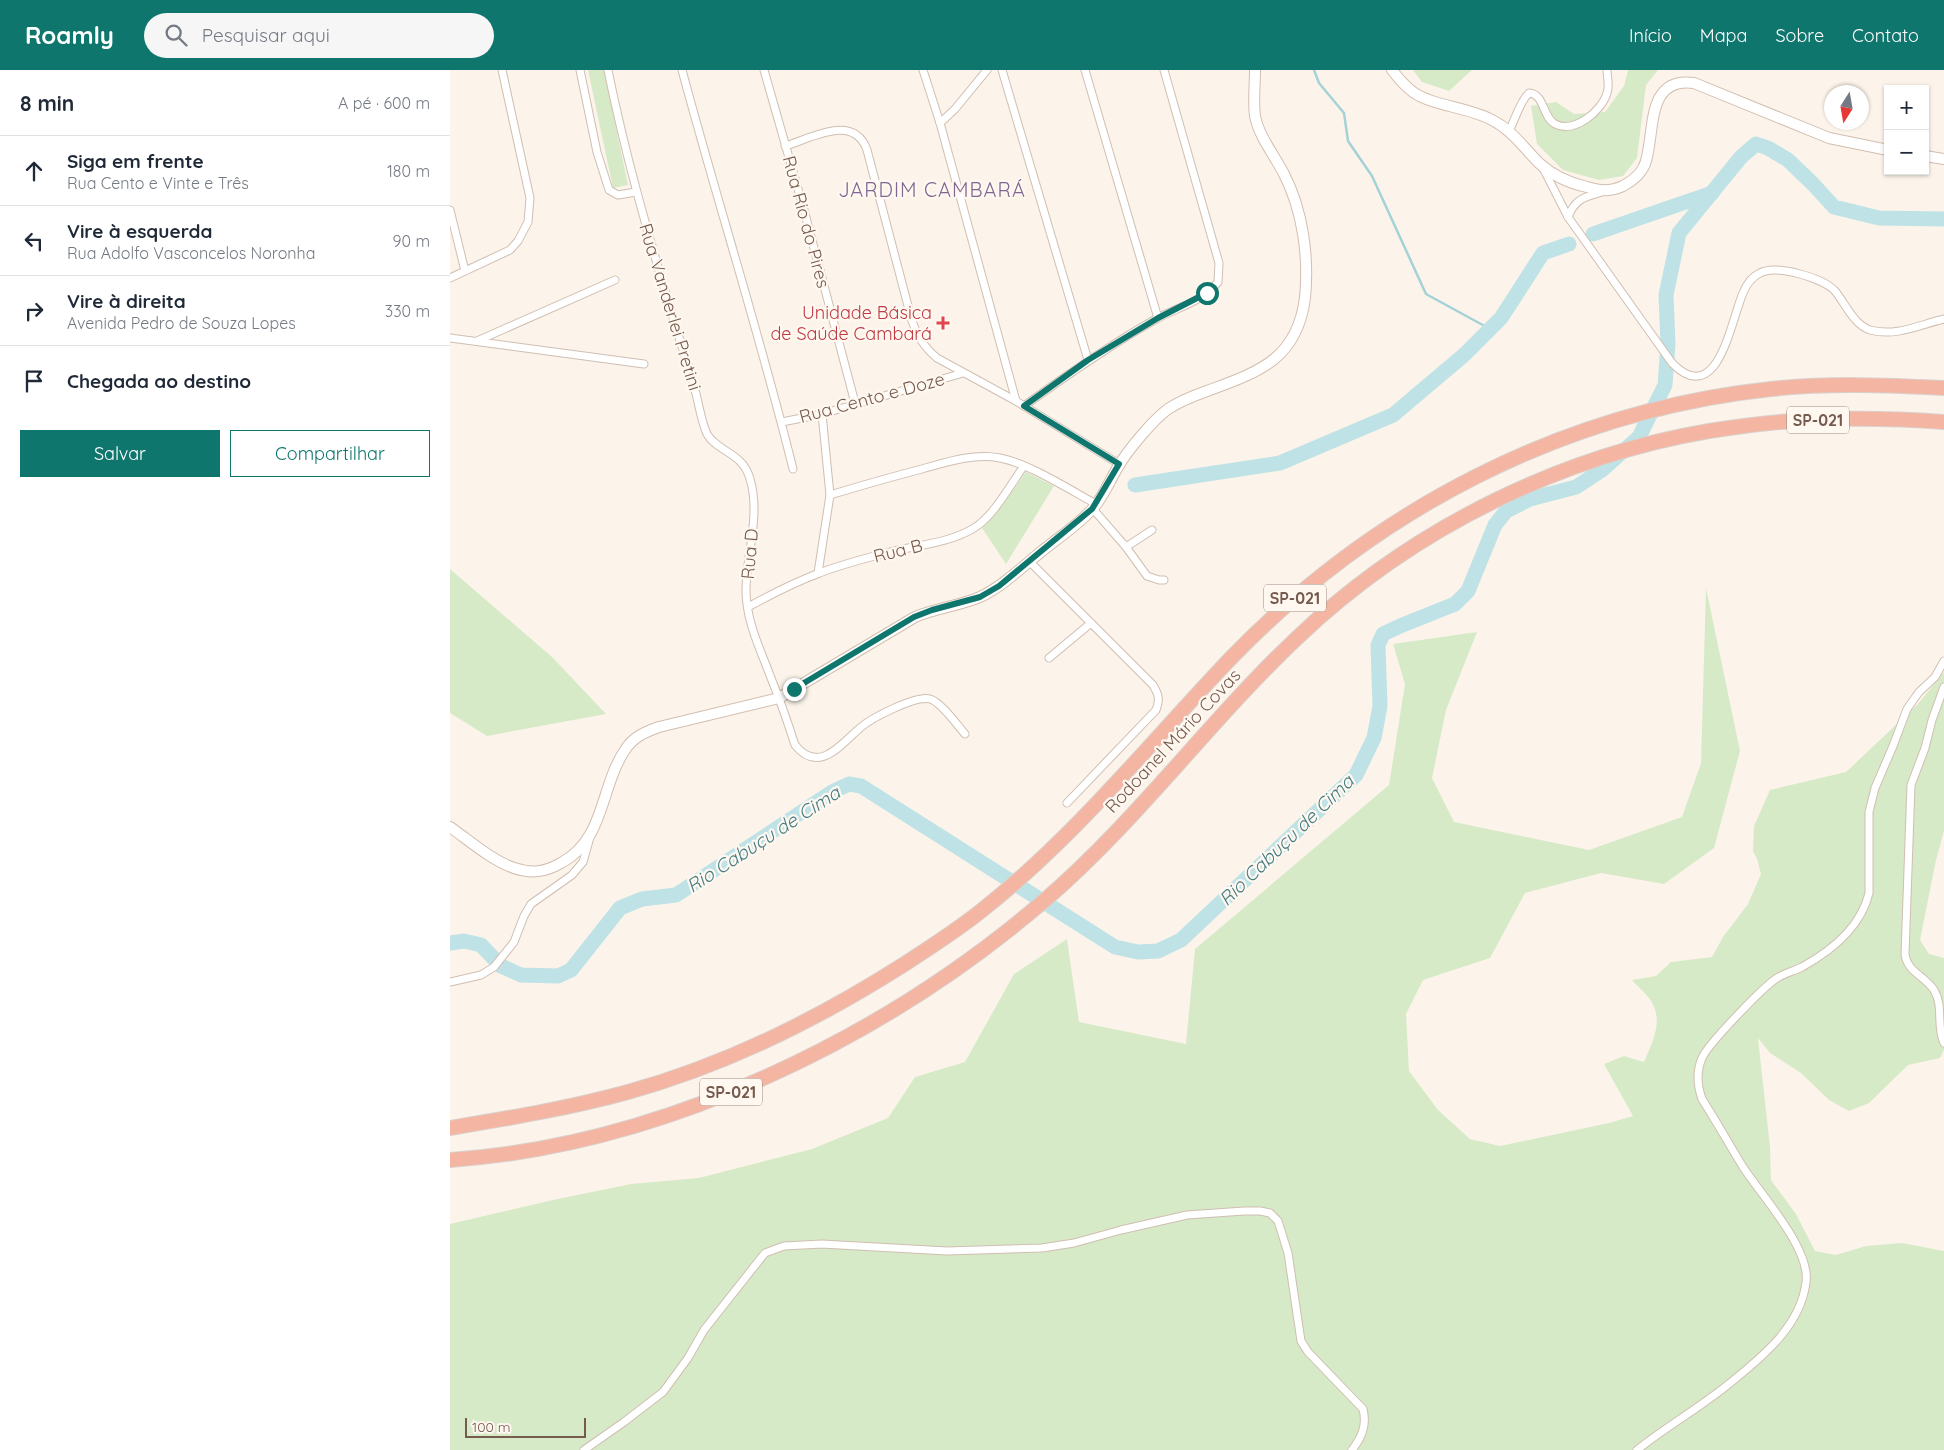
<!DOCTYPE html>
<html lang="pt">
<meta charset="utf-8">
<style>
body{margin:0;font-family:Quicksand,sans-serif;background:#f6f6f7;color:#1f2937}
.controls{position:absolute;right:15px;top:15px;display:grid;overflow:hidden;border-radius:0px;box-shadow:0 1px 4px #0004}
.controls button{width:45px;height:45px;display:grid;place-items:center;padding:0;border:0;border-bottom:1px solid #e0e1e3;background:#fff;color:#1f2937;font:25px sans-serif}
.compass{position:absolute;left:1374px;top:15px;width:45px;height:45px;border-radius:50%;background:#fff;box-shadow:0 1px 4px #0004;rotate:191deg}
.scale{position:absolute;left:15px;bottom:12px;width:121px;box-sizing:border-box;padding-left:5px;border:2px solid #765a4d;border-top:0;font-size:14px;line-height:18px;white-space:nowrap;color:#765a4d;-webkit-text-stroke:4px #fef8f0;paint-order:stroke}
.stop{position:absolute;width:15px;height:15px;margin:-11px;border:4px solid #0f766e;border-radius:50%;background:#fff}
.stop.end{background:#0f766e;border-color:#fff;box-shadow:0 1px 5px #0008}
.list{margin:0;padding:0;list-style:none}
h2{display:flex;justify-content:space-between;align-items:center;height:65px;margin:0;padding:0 20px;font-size:21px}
h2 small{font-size:16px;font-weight:400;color:#747a83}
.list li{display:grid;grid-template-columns:32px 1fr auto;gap:15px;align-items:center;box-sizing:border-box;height:70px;padding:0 20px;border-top:1px solid #e0e1e3}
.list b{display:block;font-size:19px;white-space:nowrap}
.list p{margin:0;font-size:16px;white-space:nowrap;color:#747a83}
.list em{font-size:16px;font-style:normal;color:#747a83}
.actions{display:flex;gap:10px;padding:15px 20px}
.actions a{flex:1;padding:11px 0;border:1px solid #0f766e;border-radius:0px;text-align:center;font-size:18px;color:#0f766e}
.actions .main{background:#0f766e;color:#fff}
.icon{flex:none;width:28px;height:28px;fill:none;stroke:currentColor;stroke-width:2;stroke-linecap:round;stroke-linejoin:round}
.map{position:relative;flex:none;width:1494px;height:1380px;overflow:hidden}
header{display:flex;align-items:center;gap:30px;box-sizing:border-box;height:70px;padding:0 25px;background:#0f766e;color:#fff}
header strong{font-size:24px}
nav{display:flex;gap:28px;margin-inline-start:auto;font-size:18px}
.search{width:350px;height:45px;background:#f6f6f7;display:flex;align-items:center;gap:12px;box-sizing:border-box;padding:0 18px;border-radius:28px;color:#747a83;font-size:19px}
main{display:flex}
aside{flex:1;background:#fff}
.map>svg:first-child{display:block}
.green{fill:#d7eac8}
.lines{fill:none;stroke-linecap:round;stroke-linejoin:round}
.stream{stroke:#a5d2d7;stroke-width:2.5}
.river{stroke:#bee2e6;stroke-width:15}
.minor-casing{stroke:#d0beb2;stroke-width:9}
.secondary-casing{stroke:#d3beaf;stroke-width:12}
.motorway-casing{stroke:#d9d1cd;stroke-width:16}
.minor{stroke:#fff;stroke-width:7}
.secondary{stroke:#fff;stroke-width:10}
.motorway{stroke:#f4b5a3;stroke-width:14}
.route{stroke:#0f766e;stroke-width:6}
.health-dot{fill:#e0444e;stroke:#fef8f0;stroke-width:2}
.labels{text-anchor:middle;stroke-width:4.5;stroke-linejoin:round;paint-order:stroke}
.shield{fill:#fef8f0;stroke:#9f897e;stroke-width:1}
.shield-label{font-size:16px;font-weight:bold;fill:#765a4d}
.street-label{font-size:18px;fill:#765a4d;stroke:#fef8f0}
.health-label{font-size:18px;fill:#be3a42;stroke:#fef8f0;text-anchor:end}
.water-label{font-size:19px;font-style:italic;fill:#447b82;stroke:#fef8f0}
.quarter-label{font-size:20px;letter-spacing:1px;fill:#816692;stroke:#fef8f0}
</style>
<header>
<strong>Roamly</strong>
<div class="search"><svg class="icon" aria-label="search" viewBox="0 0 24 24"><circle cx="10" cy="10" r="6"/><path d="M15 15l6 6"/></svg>Pesquisar aqui</div>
<nav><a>Início</a><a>Mapa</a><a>Sobre</a><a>Contato</a></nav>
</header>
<main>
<aside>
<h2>8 min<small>A pé · 600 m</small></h2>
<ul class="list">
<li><svg class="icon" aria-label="ahead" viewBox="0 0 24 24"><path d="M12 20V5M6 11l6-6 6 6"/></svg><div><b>Siga em frente</b><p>Rua Cento e Vinte e Três</p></div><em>180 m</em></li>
<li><svg class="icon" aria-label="left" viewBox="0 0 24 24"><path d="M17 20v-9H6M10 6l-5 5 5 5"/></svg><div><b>Vire à esquerda</b><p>Rua Adolfo Vasconcelos Noronha</p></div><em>90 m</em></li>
<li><svg class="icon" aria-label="right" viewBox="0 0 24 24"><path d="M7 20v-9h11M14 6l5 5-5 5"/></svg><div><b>Vire à direita</b><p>Avenida Pedro de Souza Lopes</p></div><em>330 m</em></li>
<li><svg class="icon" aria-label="arrive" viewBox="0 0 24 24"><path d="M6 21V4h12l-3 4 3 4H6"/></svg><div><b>Chegada ao destino</b></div></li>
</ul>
<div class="actions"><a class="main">Salvar</a><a>Compartilhar</a></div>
</aside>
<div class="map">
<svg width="1494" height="1380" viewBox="0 0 1494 1380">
<rect width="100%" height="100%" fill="#fcf4ea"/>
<g class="green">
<polygon points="138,0 154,0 178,115 163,118"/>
<polygon points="963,0 1022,0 999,21 972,12"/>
<polygon points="1178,0 1208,0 1196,15 1187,88 1173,106 1149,110 1113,100 1087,74 1081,36 1106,32 1124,44 1155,42 1174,16"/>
<polygon points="576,402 604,416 556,494 532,458 554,433"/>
<polygon points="0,499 102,587 156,644 37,666 0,643"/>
<path d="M1256,518L1290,681L1264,778L1214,814L1151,803L1075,823L1040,888L973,910L956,944L959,1001L988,1040L1020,1069L1050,1076L1159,1053L1183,1046L1154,994L1174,986L1194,992C1202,973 1214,951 1201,931C1197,924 1188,917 1182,910L1206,906L1221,892L1262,887L1273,867L1298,834L1311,804L1307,789L1303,781L1304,756L1320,720L1396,702L1467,635L1494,602V761L1486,790L1470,870L1479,884L1494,888V980L1490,988L1458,995L1419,1033L1399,1041L1379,1030L1351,1003L1320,983L1308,968L1320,1077L1321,1110L1346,1144L1365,1181L1386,1185L1416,1176L1452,1173L1494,1181V1380H0V1154L103,1130L181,1114L249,1108L362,1079L438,1048L465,1007L515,992L564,904L617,869L629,952L736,974L745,879L939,715L955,614L943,574L1027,562L996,640L982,708L1004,752L1139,780L1232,747L1251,693Z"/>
</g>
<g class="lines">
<polyline class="stream" points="864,0 869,13 894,43 898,71 922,106 976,224 1040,259"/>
<g class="river">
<polyline points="1143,164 1262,123"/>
<polyline points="685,415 830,393 943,345 1014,285 1051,248 1093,183 1119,174"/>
<polyline points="0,873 14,871 31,875 51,896 71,905 108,906 121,900 170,838 192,829 226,825 382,722 399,714 411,716 665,877 688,882 708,881 731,870 906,705 924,668 930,636 928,575 933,564 950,556 1005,534 1018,521 1045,455 1056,441 1080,429 1126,417 1152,400 1189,367 1215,315 1218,274 1216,225 1229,163 1291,87 1306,74 1318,78 1338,90 1363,114 1384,137 1429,148 1494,149"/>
</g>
<defs>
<g id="minor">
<polyline points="130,0 147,82 159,120 168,125 186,122"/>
<path d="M158,0C177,94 204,185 232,277C237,291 242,305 245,320C249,334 251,351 257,364C267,382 293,382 300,409C311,445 296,485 296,521C296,551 311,581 321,608C330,630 338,653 345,675C369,705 391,674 410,658C421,648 466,625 480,629C491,632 507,655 515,664"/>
<path d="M232,0C268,134 310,265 343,399"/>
<polyline points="314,0 354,140 405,333"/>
<polyline points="473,0 490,53 566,331"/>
<polyline points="552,0 638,290"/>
<polyline points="635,0 708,248"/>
<polyline points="490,53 505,39 537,0"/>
<path d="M1059,61C1065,50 1070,31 1079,23C1095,24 1092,47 1105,54C1124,64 1152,41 1157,23C1160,16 1157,8 1157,0"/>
<path d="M335,76C362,68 404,43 417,80L462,251C468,267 474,277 487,288L566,331L669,394"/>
<path d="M1093,98L1118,147L1222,293C1268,340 1281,250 1293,223C1296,215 1302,207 1310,203C1326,194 1373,208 1385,221C1395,233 1404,255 1420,260C1446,267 1469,255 1494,249"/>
<polyline points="0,140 15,201"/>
<path d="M1118,147C1125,129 1134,127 1152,122"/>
<polyline points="0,208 60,180 68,171 78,152 80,128 52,0"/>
<polyline points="0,268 194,294"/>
<polyline points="27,271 165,210"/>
<path d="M574,336C617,305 660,275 706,249C726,238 754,231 768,212L769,193L714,0"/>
<polyline points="332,352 372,344 513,303"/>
<path d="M380,425C410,416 441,407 472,399C497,392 523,383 550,388C578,393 620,420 646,434"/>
<polyline points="643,439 676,477 697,506 709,510 714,510"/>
<polyline points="676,477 702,460"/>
<path d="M579,491L703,615C709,625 710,630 706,640L617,733"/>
<polyline points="368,503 380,425 372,344"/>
<path d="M298,537C320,525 343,513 367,504C389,495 413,489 436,483C465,475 498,474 524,458C544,446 560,415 574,396"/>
<polyline points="599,588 641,553"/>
<path d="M1494,617L1482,650L1475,678L1461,715L1455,884C1457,902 1475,906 1484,920C1494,936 1486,957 1494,973"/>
<polyline points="0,912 31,905 44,897 64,872 74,846 81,834 122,805 133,792 140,767"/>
<path d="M134,1380L174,1352L213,1322L238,1288L254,1260L307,1193L315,1183L334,1176L372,1174L497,1181L592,1178L624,1173L671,1160L737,1145L794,1141H810L820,1143L828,1151L838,1183L851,1271L858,1282L913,1339C917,1355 912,1367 902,1380"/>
<path d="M1187,1380C1217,1356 1251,1337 1280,1313C1312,1287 1351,1256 1356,1212C1361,1179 1311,1125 1293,1097C1279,1074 1266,1051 1252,1029C1247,1015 1246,1002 1252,988C1258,974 1313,917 1327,908C1335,903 1344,901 1352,897C1381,881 1411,857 1419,823V742L1425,718L1443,676L1457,639L1469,622L1485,607L1494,591"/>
</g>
<g id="secondary">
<path d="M942,0C948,8 955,16 963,22C982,36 1019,37 1042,50C1062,60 1074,78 1089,93C1103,106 1119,113 1137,117C1150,121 1160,122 1173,116C1183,111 1193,102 1196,91C1205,61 1196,6 1244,13L1379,68L1438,80"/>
<polyline points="1475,86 1494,89"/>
<path d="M0,757C20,771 41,790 64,798C82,804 95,802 111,793C155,770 150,717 175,680C183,667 195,662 209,657L329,628L465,547C486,538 509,536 530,527C553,516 572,497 592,481C609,467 630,454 645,436C654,425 660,410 668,397C677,381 703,350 718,339C730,331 743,326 757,321C808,302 847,290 855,228C859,187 853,141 834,104C825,86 809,67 805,46C803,31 805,15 805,0"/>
</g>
<g id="motorway">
<path d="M0,1058C60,1048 120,1038 178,1022C276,995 368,949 453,895C479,878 506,861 531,841C625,767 699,674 781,588C925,439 1114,341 1321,319C1378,313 1436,315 1494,318"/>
<path d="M0,1090C214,1075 433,969 595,830C687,751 759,651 847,568C965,455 1125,378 1286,357C1355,347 1425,347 1494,352"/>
</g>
</defs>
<use href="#minor" class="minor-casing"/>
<use href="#secondary" class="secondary-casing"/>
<use href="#motorway" class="motorway-casing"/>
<use href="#minor" class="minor"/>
<use href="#secondary" class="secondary"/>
<use href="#motorway" class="motorway"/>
</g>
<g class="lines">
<polyline class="route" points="344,619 464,547 482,540 530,527 549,516 642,439 669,394 574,336 638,290 708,248 757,223"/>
</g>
<path class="health-dot" d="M490.5 245.5h5v5h5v5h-5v5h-5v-5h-5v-5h5z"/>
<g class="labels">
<g class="shield">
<rect x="1337" y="336.5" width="62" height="27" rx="4"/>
<rect x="814" y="514.5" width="62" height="27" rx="4"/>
<rect x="250" y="1008.5" width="62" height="27" rx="4"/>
</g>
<g class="shield-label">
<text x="1368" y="356">SP-021</text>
<text x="845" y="534">SP-021</text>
<text x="281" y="1028">SP-021</text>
</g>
<g class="street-label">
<text transform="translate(356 152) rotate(75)" y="6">Rua Rio do Pires</text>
<text transform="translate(220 237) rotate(73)" y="6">Rua Vanderlei Pretini</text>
<text transform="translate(422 328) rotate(-15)" y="6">Rua Cento e Doze</text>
<text transform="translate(448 481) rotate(-14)" y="6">Rua B</text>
<text transform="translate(300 484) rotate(-85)" y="6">Rua D</text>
<text transform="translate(723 671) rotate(-47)" y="6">Rodoanel Mário Covas</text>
</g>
<g class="health-label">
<text x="482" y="249">Unidade Básica<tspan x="482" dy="21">de Saúde Cambará</tspan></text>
</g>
<g class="water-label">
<text transform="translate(313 769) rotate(-33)" y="7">Rio Cabuçu de Cima</text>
<text transform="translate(836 770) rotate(-44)" y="7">Rio Cabuçu de Cima</text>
</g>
<g class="quarter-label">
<text x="482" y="127">JARDIM CAMBARÁ</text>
</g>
</g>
</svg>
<div class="controls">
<button>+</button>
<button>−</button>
</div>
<svg class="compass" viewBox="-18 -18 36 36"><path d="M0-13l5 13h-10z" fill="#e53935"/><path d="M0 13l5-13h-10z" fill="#747a83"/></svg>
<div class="scale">100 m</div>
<div class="stop" style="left:757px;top:223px"></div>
<div class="stop end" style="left:344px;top:619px"></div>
</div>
</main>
